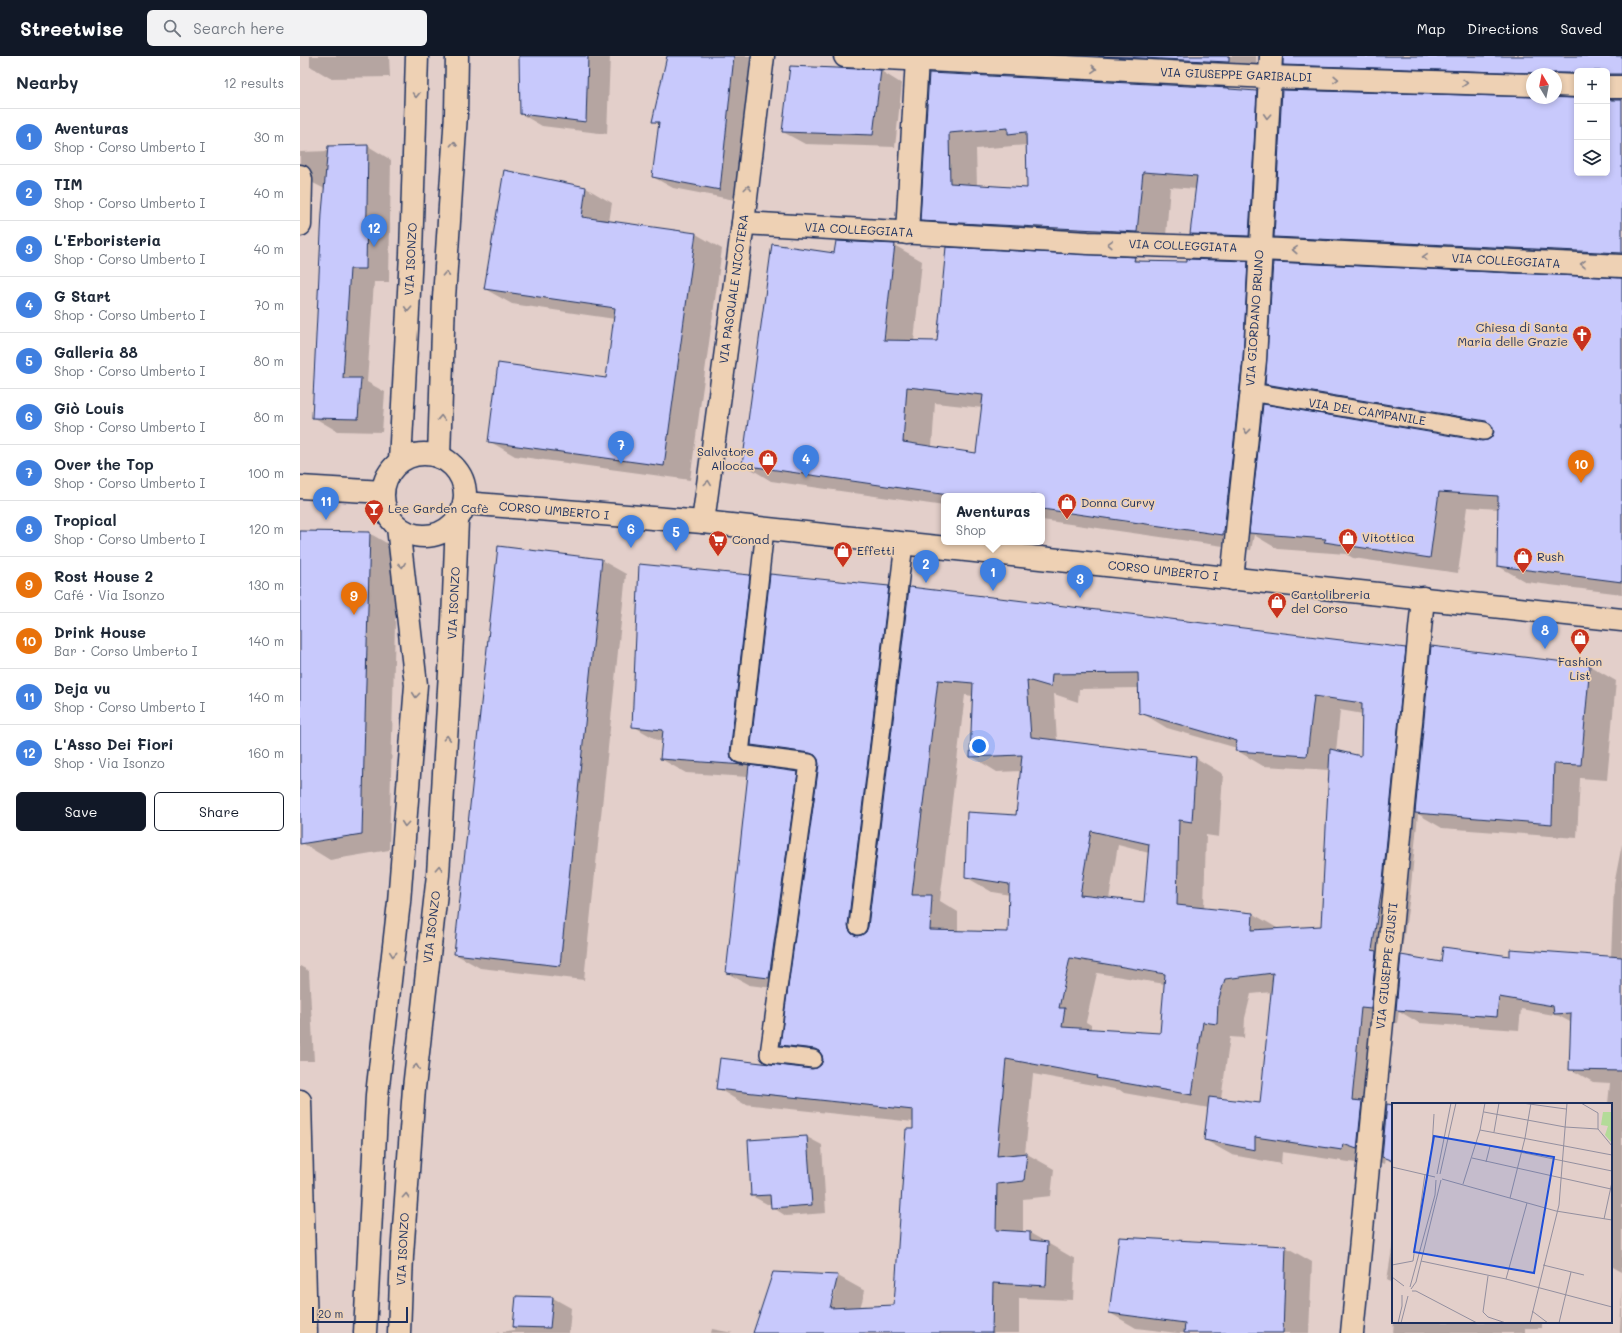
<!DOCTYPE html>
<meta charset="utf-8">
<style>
body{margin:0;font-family:Mali,sans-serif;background:#f2f2f3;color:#1f2937}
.controls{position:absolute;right:12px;top:12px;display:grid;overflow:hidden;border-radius:6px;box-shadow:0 2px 6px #0003}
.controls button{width:36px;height:36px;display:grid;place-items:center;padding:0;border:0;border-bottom:1px solid #e0e1e3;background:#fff;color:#1f2937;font:20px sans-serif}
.compass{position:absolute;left:1226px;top:12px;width:36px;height:36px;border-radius:50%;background:#fff;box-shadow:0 2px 6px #0003;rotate:350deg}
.scale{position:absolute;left:12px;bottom:10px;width:96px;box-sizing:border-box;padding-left:4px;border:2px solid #1b2f5e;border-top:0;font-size:11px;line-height:14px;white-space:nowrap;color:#1b2f5e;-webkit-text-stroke:3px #eed1b4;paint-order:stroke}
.you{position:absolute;left:679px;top:690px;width:14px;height:14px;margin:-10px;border:3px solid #fff;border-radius:50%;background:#1a73e8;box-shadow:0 0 0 6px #1a73e833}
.badge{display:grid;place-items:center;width:26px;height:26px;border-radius:50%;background:#111827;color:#fff;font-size:13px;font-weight:700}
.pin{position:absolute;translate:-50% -33px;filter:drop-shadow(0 1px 2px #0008)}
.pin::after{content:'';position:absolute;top:21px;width:14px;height:12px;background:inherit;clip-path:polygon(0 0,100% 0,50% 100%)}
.popup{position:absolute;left:641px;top:437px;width:104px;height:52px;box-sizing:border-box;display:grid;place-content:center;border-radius:6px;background:#fff;filter:drop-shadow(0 1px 3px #0005);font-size:13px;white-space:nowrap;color:#747a83}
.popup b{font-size:15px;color:#1f2937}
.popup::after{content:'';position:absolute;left:50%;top:100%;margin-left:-8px;border:8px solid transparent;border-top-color:#fff}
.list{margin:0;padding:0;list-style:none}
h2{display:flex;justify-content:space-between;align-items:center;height:52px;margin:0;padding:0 16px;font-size:17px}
h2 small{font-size:13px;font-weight:400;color:#747a83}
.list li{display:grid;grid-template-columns:26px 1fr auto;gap:12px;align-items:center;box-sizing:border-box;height:56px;padding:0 16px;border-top:1px solid #e0e1e3}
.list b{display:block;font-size:15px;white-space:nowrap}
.list p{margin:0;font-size:13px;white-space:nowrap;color:#747a83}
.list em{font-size:13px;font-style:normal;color:#747a83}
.actions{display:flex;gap:8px;padding:12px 16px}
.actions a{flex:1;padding:9px 0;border:1px solid #111827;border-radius:6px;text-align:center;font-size:14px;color:#111827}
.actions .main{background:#111827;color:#fff}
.icon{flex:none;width:22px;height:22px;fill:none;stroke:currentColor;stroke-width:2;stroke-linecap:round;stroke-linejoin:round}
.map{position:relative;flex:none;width:1322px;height:1277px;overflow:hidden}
header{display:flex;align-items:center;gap:24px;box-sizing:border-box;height:56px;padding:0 20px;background:#111827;color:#fff}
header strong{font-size:19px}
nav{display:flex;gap:22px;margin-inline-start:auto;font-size:14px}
.search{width:280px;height:36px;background:#f2f2f3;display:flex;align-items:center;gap:10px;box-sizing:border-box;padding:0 14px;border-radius:6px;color:#747a83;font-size:15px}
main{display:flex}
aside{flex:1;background:#fff}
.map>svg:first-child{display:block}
.shadow{fill:#0003;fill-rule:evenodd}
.building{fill:#c8c9fc;stroke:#1b2f5e;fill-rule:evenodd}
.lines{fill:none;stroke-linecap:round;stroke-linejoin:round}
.service-casing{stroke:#1b2f5e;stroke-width:20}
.minor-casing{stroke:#1b2f5e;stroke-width:25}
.tertiary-casing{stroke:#1b2f5e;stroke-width:25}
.service{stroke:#eed1b4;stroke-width:17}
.minor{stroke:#eed1b4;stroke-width:22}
.tertiary{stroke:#eed1b4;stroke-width:22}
.oneway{stroke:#848089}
.labels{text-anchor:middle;stroke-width:3.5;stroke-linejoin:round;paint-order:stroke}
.street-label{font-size:12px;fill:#1b2f5e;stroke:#eed1b4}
.poi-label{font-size:12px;fill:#1b2f5e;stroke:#eed1b4;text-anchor:start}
.inset-road{fill:none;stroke:#938f9f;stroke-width:1}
.view{fill:#1d4ed8;fill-opacity:0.15;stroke:#1d4ed8;stroke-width:2}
.inset-edge{fill:none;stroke:#1b2f5e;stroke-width:2}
</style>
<header>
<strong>Streetwise</strong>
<div class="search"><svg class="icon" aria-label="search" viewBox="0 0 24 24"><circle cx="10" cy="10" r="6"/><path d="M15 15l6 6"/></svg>Search here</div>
<nav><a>Map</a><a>Directions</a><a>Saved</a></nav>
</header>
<main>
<aside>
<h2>Nearby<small>12 results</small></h2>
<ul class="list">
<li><span class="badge" style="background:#3f7fe0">1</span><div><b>Aventuras</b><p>Shop · Corso Umberto I</p></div><em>30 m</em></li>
<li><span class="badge" style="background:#3f7fe0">2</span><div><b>TIM</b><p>Shop · Corso Umberto I</p></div><em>40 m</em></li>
<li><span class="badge" style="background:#3f7fe0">3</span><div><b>L'Erboristeria</b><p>Shop · Corso Umberto I</p></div><em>40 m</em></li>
<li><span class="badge" style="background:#3f7fe0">4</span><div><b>G Start</b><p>Shop · Corso Umberto I</p></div><em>70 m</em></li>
<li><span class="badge" style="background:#3f7fe0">5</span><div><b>Galleria 88</b><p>Shop · Corso Umberto I</p></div><em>80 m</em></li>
<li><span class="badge" style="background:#3f7fe0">6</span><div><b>Giò Louis</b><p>Shop · Corso Umberto I</p></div><em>80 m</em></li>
<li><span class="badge" style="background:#3f7fe0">7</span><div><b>Over the Top</b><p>Shop · Corso Umberto I</p></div><em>100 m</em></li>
<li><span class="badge" style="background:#3f7fe0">8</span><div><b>Tropical</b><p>Shop · Corso Umberto I</p></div><em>120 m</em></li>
<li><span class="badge" style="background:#e8710a">9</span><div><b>Rost House 2</b><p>Café · Via Isonzo</p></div><em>130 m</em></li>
<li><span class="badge" style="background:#e8710a">10</span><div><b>Drink House</b><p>Bar · Corso Umberto I</p></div><em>140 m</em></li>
<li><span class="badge" style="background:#3f7fe0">11</span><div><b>Deja vu</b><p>Shop · Corso Umberto I</p></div><em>140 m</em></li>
<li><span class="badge" style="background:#3f7fe0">12</span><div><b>L'Asso Dei Fiori</b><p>Shop · Via Isonzo</p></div><em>160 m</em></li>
</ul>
<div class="actions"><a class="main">Save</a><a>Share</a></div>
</aside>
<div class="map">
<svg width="1322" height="1277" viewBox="0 0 1322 1277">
<rect width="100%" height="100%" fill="#e3cfca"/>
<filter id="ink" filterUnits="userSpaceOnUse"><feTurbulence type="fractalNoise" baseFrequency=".025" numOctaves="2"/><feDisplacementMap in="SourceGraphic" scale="8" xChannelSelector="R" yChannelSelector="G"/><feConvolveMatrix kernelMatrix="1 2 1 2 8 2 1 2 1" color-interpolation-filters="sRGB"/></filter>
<g filter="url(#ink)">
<g class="shadow">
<polygon points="10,0 89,0 90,21 30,22 10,10"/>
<polygon points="220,0 310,0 307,78 242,70 221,58"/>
<polygon points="368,0 456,0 440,145 373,132 353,121 359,69 353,65"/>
<polygon points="647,0 956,0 957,22"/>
<path d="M984,0H1322V212L1003,197L978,182L977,196L919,194L891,178L897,133L870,131L865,192L649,180L621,164L630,18L929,33L932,34L956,36L982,51L1256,42V39L1262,43H1277V117H1307V15H1277V35L1272,42L1256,33V18L1012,25L984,8ZM727,89L728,133L677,130L676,93Z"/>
<polygon points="581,15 602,28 595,91 505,88 483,76"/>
<polygon points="68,90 91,104 89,226 74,226 67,326 85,336 82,376 37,375 13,361 25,133 13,127 0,143 0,96 29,95"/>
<polygon points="286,132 312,147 309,166 396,178 422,193 390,424 215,400 189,385 307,323 315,263 212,248 185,233"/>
<path d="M594,189L622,205L614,286H637L834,202L842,206H947L973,221L1322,223V538L1226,526L1198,510L1199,453L1167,451L1158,517L1053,502L1046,498L978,493L954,479L951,494L742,464V440H644V450L471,425L443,408L535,198ZM969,329L994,344L1195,377L1192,382L1182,386L967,350ZM635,347L683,352L676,398L632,391Z"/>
<polygon points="69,477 97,493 89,794 30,804 2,787 0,780 0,481"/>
<polygon points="301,504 326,518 284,924 180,912 155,898"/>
<path d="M450,520L470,531H589L608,543L1105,593L1130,608L1132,592L1290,610L1316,625L1307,724L1280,722L1277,782L1142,772L1118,758L1110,840L1101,900L1142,907L1211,901H1311L1314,829L1322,788V1216L1311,1210V1048H1308L1310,1027L1293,1026L1270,1013L1272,967L1259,960L1221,953L1219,974L1119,967L1099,955L1097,967H1087L1079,1057L1086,1061L1093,1050V1106L1085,1102L1084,1108L1070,1103L1069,1109L982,1096L981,1108L932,1099L905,1084L909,1052L824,1037L820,1034L733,1018L725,1098H727L754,1113L751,1140L723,1143V1177H730L775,1203L773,1244L719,1242V1277H454L474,1217L538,1220L565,1235L560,1252L595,1250L614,1066L444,1048L417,1032L518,1013L522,1010L523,1006L508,1004L481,989L489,934L449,929L427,917L448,721L386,717L361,703L362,685H359L333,670ZM839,632L840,656L867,672L937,692L936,694L963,710L1030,714L1022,871L979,873L953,858L904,853L906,779L919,781L923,718L896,702L757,685L754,638L778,646L779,633ZM665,639L673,640L671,700L697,716L722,715L717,760L666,821L692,836L710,839L709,877L658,876V856L640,845ZM1040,654L1063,658L1061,701L1036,696ZM458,692L479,704L520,710L517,728L497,717L455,711ZM818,789L849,797L845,847L809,843ZM797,917L865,928L861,978L791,974V969L786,966ZM972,936L961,1048L921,1043L930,981L944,982L945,962L951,938ZM534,1233H536L529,1257H527Z"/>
<polygon points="0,910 9,915 14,1005 0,1005"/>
<polygon points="507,1081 522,1089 526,1157 486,1160 472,1151 471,1148 467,1148 452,1140 449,1085"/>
<polygon points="820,1182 986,1191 1012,1206 1009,1277 877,1277 836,1272 810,1257"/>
<polygon points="1093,1187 1093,1227 1087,1224"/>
<polygon points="1322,1234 1322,1277 1320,1277"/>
<polygon points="217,1241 253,1242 271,1252 269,1277 196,1277 214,1274"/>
<polygon points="1094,1266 1242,1266 1242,1272 1225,1272 1225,1277 1093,1277"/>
<polygon points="412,1273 433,1277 411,1277"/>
</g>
<g class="building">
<polygon points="219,0 288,0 286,66 220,58"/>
<polygon points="367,0 434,0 420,134 352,121 359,66 352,66"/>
<polygon points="798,0 929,0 929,6"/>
<polygon points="983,0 1322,0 1322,18 1307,18 1307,15 1277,15 1277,17 1257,17 1238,18 1232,17 983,9"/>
<polygon points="490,10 581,14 573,79 482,76"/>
<path d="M629,17L929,32V33L957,35L949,180L890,178L897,120L843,116L837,176L620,165ZM708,72V78L726,76L727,132L650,127L649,77Z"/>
<polygon points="982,34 1277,42 1277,117 1307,117 1307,44 1322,44 1322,197 974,181"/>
<polygon points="68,89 66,213 50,213 43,322 61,322 58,363 12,362 22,157 28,90"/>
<polygon points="204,114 286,131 282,161 396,177 364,410 188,386 198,307 306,322 315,252 184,233"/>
<path d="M536,185L595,188L584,284L637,285L646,191L835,201L834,205L887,206V203L948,205L943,303L924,475H923V479L742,453V440H655L442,409L472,188L534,197ZM607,331L683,339L676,397L603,386Z"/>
<polygon points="973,206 1322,222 1322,526 1197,510 1198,440 1139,436 1130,502 1024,486 1026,483 949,477 963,348 1182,385 1187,384 1191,382 1194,376 1191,368 1186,365 965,328"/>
<polygon points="0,475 70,476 62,778 0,788"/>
<polygon points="198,490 302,503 260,910 154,898"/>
<polygon points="339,508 450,519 430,697 431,702 434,706 444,709 360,703 363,674 332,671"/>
<path d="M470,518L589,530L548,869L549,874L552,878L557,880L562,879L566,876L568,871L609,532L610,531L1106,592L1083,824L1072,894L1076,895L1071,953L1061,952L1052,1044L1062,1045L1057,1093L1043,1088L1042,1094L955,1081V1094L904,1084L909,1041L960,1047L973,917L925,923L918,946L917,968L903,966L892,1039L796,1022L797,1020L706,1003L697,1100L727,1097L724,1125L697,1128L696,1174L730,1176V1184L748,1186L746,1230L693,1227L692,1277H453L473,1216L538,1219L530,1252L594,1249L606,1073H613V1054L416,1033L420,1002L512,1013L517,1012L521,1009L523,1004L522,999L519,995L515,993L480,989L519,708L518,703L515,699L510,697L451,689ZM838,617L839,657L937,685L935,695L1007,700L1014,640L1062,647L1061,700L1030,693L1021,870L952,874L953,857L877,849L879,764L892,766L896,701L731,681L727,624L751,631L752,618ZM638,624L673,627L670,701L722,699L716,759L667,756L665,821L709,828L708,876L630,874L632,839H612ZM791,775L849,788L844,846L780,839ZM770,902L865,918L860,977L762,971L765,952H759Z"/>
<polygon points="1131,590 1290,609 1281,709 1254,708 1252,768 1115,757"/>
<polygon points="449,709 498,716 469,922 426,917"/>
<polygon points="1143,891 1210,900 1210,893 1322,901 1322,1015 1269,1014 1271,957 1254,958 1253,950 1199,941 1197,961 1096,954 1101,899 1141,906"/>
<polygon points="1087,1048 1093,1049 1093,1105 1082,1101"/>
<polygon points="507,1080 512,1149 471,1152 470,1139 451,1140 448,1084"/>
<polygon points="819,1181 986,1190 983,1277 884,1277 885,1267 809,1257"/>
<polygon points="216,1240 253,1241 250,1272 213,1271"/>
</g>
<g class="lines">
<defs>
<g id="service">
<polyline points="951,336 1184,375"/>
<polyline points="465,473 440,698 509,707 469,998 513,1003"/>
<polyline points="558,870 604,488"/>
</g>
<g id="minor">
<polyline points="545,0 969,21 1232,29"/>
<polyline points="1256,29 1277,30"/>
<polyline points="1307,31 1322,31"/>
<polyline points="0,120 1,124 0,169"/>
<polyline points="443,167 788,187 960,193 1322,210"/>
<polyline points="607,177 617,3"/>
<polyline points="139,401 144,242 156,58 157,0"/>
<polyline points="100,405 111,198 117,0"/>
<polyline points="403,466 443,167 463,0"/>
<polyline points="932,523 955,304 971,0"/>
<polyline points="0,1045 6,1277"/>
<polyline points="65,1277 77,1039 99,846 116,629 98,471"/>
<polyline points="99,1277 102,1199 114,1032 138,819 153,565 157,464"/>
<polyline points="1052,1277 1123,542"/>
</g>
<g id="tertiary">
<circle cx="124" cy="439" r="41"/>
<polyline points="0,431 83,436"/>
<polyline points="164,447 403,466 1322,564"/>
</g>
</defs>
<use href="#service" class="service-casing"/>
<use href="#minor" class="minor-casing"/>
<use href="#tertiary" class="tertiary-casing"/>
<use href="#service" class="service"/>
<use href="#minor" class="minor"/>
<use href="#tertiary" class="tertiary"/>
</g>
<defs><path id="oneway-chevron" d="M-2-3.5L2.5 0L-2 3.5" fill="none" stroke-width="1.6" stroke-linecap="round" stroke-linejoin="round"/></defs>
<g class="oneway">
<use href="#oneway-chevron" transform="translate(794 13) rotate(3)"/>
<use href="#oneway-chevron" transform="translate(1036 23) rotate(2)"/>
<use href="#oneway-chevron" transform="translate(1165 27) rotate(2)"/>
<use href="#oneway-chevron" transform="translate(116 39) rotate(91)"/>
<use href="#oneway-chevron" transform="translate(967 60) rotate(93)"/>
<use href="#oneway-chevron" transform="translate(154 88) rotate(-87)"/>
<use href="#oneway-chevron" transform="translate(448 132) rotate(-83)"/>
<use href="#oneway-chevron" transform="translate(810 188) rotate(-178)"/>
<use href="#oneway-chevron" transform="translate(995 194) rotate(-177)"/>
<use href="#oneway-chevron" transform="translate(1125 201) rotate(-177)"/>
<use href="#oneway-chevron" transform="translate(1283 208) rotate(-178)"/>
<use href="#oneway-chevron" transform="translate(146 218) rotate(-87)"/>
<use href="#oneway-chevron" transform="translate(108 253) rotate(93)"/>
<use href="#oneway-chevron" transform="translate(141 362) rotate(-88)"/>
<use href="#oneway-chevron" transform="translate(947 375) rotate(96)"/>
<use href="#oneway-chevron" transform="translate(408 427) rotate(-82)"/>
<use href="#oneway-chevron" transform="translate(102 509) rotate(83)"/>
<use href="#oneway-chevron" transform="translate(116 639) rotate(95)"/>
<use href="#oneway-chevron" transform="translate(147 682) rotate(-87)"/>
<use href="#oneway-chevron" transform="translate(105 768) rotate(95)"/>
<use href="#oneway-chevron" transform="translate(139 812) rotate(-87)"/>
<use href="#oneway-chevron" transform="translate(93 898) rotate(96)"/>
<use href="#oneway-chevron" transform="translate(116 1011) rotate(-83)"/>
<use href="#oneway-chevron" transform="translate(106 1140) rotate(-86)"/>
</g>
</g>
<defs>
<symbol id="church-pin" viewBox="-11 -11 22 30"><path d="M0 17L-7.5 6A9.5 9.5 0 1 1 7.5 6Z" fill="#c8321e" stroke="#eed1b4"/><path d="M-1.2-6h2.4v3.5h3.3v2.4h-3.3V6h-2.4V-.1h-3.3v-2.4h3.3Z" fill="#fff"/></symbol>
<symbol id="shop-pin" viewBox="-11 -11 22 30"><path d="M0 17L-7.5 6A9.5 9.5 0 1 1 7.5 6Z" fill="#c8321e" stroke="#eed1b4"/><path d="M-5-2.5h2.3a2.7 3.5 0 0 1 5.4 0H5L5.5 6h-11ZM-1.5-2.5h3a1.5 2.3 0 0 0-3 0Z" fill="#fff"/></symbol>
<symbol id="bar-pin" viewBox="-11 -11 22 30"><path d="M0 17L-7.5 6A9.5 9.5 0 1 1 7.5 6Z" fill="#c8321e" stroke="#eed1b4"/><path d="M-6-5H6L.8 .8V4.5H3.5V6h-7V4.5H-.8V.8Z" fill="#fff"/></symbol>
<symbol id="supermarket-pin" viewBox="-11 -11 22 30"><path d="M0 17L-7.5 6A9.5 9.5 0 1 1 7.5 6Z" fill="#c8321e" stroke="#eed1b4"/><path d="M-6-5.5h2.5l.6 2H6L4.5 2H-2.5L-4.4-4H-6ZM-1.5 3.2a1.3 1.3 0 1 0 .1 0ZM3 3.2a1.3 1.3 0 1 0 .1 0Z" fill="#fff"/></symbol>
</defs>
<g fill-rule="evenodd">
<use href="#church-pin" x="1271" y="268" width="22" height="30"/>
<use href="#shop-pin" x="457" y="392" width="22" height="30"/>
<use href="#shop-pin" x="756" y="436" width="22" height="30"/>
<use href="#bar-pin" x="63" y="442" width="22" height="30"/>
<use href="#shop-pin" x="1037" y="471" width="22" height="30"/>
<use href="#supermarket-pin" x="407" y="473" width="22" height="30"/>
<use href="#shop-pin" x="532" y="484" width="22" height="30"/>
<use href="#shop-pin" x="1212" y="490" width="22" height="30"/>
<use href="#shop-pin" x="966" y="535" width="22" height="30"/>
<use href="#shop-pin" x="1269" y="571" width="22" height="30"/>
</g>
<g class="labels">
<g class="street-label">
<text transform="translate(936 19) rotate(2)" y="4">VIA GIUSEPPE GARIBALDI</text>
<text transform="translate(559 174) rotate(3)" y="4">VIA COLLEGGIATA</text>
<text transform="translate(883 190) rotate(2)" y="4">VIA COLLEGGIATA</text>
<text transform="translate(111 203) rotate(-87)" y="4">VIA ISONZO</text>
<text transform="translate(1206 205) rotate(3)" y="4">VIA COLLEGGIATA</text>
<text transform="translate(434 233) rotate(-82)" y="4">VIA PASQUALE NICOTERA</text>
<text transform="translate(955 262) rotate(-86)" y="4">VIA GIORDANO BRUNO</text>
<text transform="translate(1067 356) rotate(9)" y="4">VIA DEL CAMPANILE</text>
<text transform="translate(254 455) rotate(5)" y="4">CORSO UMBERTO I</text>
<text transform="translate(863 515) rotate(6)" y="4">CORSO UMBERTO I</text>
<text transform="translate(154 547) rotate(-87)" y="4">VIA ISONZO</text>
<text transform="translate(132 871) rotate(-83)" y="4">VIA ISONZO</text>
<text transform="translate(1087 910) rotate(-84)" y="4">VIA GIUSEPPE GIUSTI</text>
<text transform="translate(103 1193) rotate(-87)" y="4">VIA ISONZO</text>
</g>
<g class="poi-label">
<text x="1268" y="276" text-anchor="end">Chiesa di Santa<tspan x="1268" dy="14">Maria delle Grazie</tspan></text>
<text x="454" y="400" text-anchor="end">Salvatore<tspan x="454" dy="14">Allocca</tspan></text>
<text x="781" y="451">Donna Curvy</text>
<text x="88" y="457">Lee Garden Cafè</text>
<text x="1062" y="486">Vitottica</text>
<text x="432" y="488">Conad</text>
<text x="557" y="499">Effetti</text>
<text x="1237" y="505">Rush</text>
<text x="991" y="543">Cartolibreria<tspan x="991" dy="14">del Corso</tspan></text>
<text x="1280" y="610" text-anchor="middle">Fashion<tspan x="1280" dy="14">List</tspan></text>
</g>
</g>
<g transform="translate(1092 1047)">
<rect width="220" height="220" fill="#e3cfca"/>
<path d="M211,9H220V40L213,32L216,23L209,22Z" fill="#b3db98"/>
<path class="inset-road" d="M130,0L174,6M189,0L206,10V26L220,43M92,9L173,24L206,26M88,27L220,52M102,29L107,0M84,40L220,68M80,55L219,86M94,59L98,43M0,64L43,74M45,71L59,0M48,71L64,0M35,72L40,44L42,11M50,76L164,108L220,117M71,81L88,27L93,0M118,95L133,35L139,0M212,116L220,79M29,158L114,176L220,204M0,162L21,158L33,71M151,162L192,172M96,173L91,209L96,214L114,220M0,174L12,183M114,176L135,100M18,184L43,92L44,77M19,186L24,179L49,77M20,188H24L85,220M140,208L156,220M6,220L10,203V192M9,220L16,193M138,220L167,102L175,0M167,220L179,169"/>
<path class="view" d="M42,33L162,54L142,170L22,149Z"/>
<rect width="220" height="220" class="inset-edge"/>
</g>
</svg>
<div class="controls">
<button>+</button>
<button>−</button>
<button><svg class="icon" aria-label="layers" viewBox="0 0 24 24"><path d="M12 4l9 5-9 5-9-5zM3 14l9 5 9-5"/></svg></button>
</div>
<svg class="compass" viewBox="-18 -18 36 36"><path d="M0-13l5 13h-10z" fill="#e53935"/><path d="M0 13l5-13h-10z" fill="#747a83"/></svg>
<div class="scale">20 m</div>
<div class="you"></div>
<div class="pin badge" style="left:693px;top:535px;background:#3f7fe0">1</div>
<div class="popup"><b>Aventuras</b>Shop</div>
<div class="pin badge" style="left:626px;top:527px;background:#3f7fe0">2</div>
<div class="pin badge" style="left:780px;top:542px;background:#3f7fe0">3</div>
<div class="pin badge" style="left:506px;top:422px;background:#3f7fe0">4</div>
<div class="pin badge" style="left:376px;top:495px;background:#3f7fe0">5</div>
<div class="pin badge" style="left:331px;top:492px;background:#3f7fe0">6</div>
<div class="pin badge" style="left:321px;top:408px;background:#3f7fe0">7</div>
<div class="pin badge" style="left:1245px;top:593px;background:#3f7fe0">8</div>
<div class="pin badge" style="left:54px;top:559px;background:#e8710a">9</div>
<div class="pin badge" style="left:1281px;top:427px;background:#e8710a">10</div>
<div class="pin badge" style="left:26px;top:464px;background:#3f7fe0">11</div>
<div class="pin badge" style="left:74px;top:191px;background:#3f7fe0">12</div>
</div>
</main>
